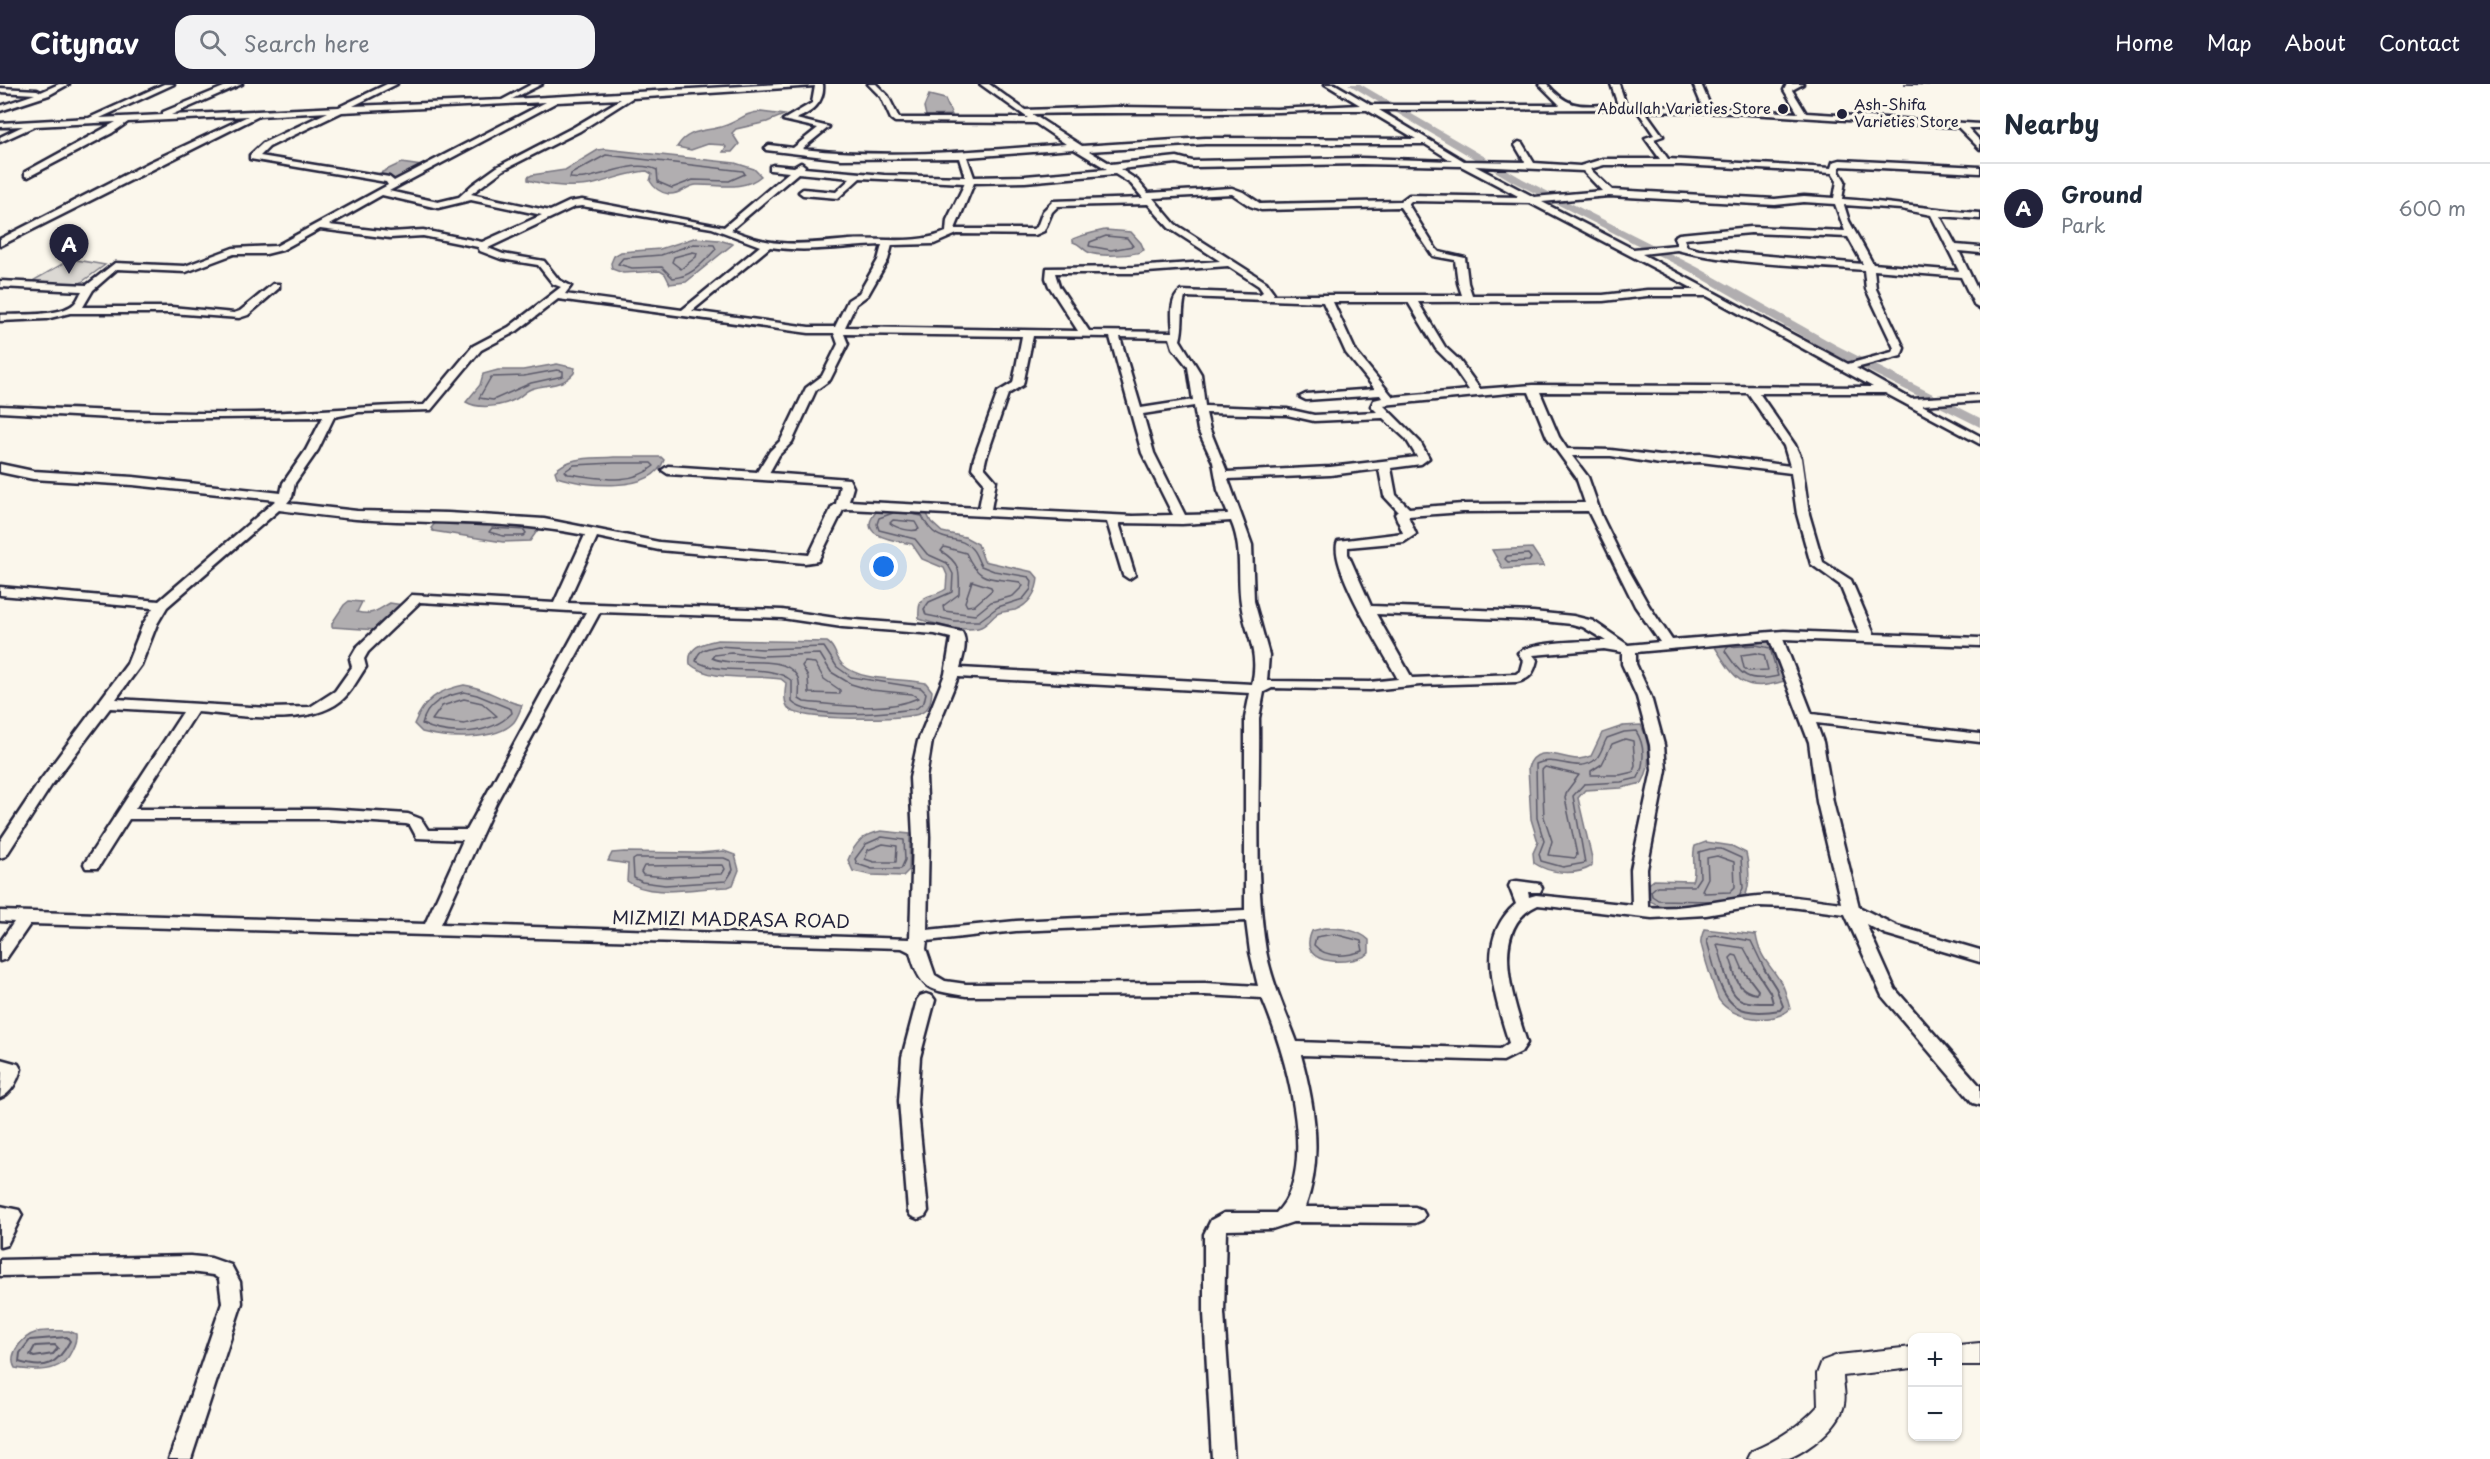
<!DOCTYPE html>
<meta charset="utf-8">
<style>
body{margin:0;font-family:"Playpen Sans",sans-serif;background:#f2f2f3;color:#1f2937}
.controls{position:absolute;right:18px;bottom:18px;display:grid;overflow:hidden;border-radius:12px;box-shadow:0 2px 4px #0004}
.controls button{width:54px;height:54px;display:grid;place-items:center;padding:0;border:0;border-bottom:2px solid #e0e1e3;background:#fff;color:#1f2937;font:30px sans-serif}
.you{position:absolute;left:884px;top:483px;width:21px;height:21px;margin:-15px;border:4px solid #fff;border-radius:50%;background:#1a73e8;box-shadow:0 0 0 9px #1a73e833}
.badge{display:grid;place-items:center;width:39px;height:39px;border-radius:50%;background:#22223b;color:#fff;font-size:20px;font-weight:700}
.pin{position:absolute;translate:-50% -50px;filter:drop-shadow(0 2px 3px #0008)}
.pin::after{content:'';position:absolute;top:32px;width:21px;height:18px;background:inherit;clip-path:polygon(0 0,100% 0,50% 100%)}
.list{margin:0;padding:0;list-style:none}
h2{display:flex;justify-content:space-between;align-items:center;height:78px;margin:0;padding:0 24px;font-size:26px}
h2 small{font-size:20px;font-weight:400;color:#747a83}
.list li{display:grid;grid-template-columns:39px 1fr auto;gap:18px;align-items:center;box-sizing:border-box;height:90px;padding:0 24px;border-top:2px solid #e0e1e3}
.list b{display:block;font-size:22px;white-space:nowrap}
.list p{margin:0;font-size:20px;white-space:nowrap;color:#747a83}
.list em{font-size:20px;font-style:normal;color:#747a83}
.icon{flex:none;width:33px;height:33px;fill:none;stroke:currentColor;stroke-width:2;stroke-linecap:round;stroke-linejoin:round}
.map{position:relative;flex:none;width:1980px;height:1375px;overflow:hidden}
header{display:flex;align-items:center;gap:36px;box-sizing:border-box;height:84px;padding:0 30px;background:#22223b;color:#fff}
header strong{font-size:28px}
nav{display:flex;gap:33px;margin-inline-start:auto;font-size:21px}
.search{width:420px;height:54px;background:#f2f2f3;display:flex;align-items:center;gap:15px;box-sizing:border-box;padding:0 21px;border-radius:18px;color:#747a83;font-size:22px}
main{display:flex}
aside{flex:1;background:#fff}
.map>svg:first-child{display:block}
.green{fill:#dbd8d3;stroke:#7e7d87;stroke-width:1.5}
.water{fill:#b1aeb0;stroke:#787681;stroke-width:1.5}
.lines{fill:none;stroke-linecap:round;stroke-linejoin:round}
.shore-far1{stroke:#5b5a6a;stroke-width:1.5}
.shore{stroke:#5b5a6a;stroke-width:2}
.canal{fill:#b1aeb0;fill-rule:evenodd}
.minor-casing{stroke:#22223b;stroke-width:5}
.tertiary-casing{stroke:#22223b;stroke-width:4}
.minor{fill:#fbf7ec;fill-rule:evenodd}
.tertiary{fill:#fbf7ec;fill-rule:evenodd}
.wall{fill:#aaa7a5;stroke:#22223b;stroke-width:1.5}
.poi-dot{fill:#22223b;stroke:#fbf7ec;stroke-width:2}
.labels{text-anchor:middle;stroke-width:6;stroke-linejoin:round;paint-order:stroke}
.far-poi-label{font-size:15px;fill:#22223b;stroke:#fbf7ec;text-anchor:start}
.street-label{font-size:18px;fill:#22223b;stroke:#fbf7ec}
</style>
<header>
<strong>Citynav</strong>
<div class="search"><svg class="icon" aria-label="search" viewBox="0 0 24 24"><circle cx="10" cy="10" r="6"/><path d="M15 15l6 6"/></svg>Search here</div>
<nav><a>Home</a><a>Map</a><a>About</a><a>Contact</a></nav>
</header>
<main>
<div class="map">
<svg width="1980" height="1375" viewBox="0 0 1980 1375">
<rect width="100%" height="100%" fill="#fbf7ec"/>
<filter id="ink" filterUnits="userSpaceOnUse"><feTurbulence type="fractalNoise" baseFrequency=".0167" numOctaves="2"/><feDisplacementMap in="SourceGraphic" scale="12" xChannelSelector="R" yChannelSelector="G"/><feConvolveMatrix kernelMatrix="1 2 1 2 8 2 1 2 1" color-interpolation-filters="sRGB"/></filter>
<g filter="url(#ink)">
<polygon class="green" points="71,175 105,181 79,200 29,199"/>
<g class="water">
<polygon points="929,11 945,15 952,31 926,32 924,23"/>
<path d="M761,28L784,31L767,38L736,45L732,49L739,60L732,68H723L726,63L724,61L708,60L691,66L677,63C688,44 707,48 724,42C738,38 745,28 761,28Z"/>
<path d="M605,65L735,79L754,85L761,92C743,108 717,100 696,101C686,102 680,111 669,110C661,109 654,104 650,97L652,90L647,87C631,88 613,95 598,99C578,105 548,102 528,96V93L532,91L565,86L598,66Z"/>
<polygon points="401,79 422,82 397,95 376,91"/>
<path d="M1105,146L1131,148L1141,159L1144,166C1135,172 1098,173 1088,168C1082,165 1081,160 1073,158V155C1082,151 1096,148 1105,146Z"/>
<polygon points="694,154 719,156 733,160 686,198 670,200 665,190 660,187 623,189 612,185 611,179 614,172 621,168 660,165"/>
<path d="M557,280L575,284L574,289C561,304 548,299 531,305C525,307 522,312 516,315C503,322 480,326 466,318L480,301L483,290L498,286H523Z"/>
<path d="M614,373H661L664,376C652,410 584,402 557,393L555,387C571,371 593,375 614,373Z"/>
<path d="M878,426L926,428L931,438L942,448L965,453L978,460L984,477L1033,488L1038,494C1037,508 1029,521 1015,526C1010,527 1002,527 997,530C990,535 987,542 978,544C961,548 935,540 919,535C917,506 930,516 946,505L947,491L944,484L922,475L912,460C896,457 852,452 878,426Z"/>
<polygon points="438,436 540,443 530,457 503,458 433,447 431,444"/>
<polygon points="1532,464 1544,482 1503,485 1492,466"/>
<path d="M349,517L362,518L357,528C373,532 377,526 390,519L403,521L377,546L332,543V539L344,521Z"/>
<path d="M1757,555L1773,558L1786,589L1784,597C1743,610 1735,595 1715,563L1718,559Z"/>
<path d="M717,556L827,558C836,563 835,574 843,581C863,599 900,593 926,599L932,607C931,617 930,626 919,630C902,636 801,637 789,625C783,618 785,608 786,599L781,595C753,590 712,599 690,580C687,562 704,559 717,556Z"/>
<path d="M464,601C487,604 499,616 522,621C520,627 517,634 514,638C496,658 444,654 422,648L414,640C424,616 438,606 464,601Z"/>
<path d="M1641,641C1650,659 1652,681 1642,699L1621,704L1585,706L1578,714L1592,774V782C1576,792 1550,790 1534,779L1533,769L1538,758L1531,735L1528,684C1535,659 1560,674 1577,675C1582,675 1587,673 1591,672L1602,649L1623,642Z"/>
<path d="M881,747L910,750L909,786L903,792L871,791L853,787L848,776C855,758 863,751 881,747Z"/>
<path d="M1706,758L1732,762L1746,769C1750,786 1751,802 1743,818C1718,823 1669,831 1647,815L1646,802L1654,796L1692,797C1697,787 1691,773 1695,762Z"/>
<path d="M724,767L735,771L739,786L733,801L728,803C699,803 650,815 627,797L628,780L608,777L612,769L624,768L699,769Z"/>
<path d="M1324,844C1340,844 1358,845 1369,856V869C1359,880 1294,886 1312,847Z"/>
<path d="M1704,845L1756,851C1760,877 1772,881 1783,902C1786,909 1788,917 1790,925C1773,941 1733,936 1719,916C1716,911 1702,866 1701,859C1700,854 1703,850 1704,845Z"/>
<path d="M69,1247L76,1250C77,1257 74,1262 71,1268C61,1290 35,1287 15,1284C11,1277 13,1269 18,1262C32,1243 47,1247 69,1247Z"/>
</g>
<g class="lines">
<g class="shore-far1">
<path d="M606,71L743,87L745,90L729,97L693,96L672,104L658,98L657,86C631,73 598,98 570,94L571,90Z"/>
<polygon points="1106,152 1127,154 1133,162 1111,166 1089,162 1090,158"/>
<path d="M694,160L714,161L716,165C704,177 692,193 673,194L662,183L632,184L618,180L623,174L661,171Z"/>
<polygon points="693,168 697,169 696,173 681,185 672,178 674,173"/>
<polygon points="557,286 563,287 563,292 531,299 493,316 479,314 491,293 524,292"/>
<path d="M614,379H651L654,382C629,403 598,393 568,390L565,387L574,381Z"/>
<path d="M893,429L879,434L877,440L879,446L915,455L927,470L947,479L953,490L952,508L929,518L924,525L926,531L955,537H979L998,523L1023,515L1031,505L1032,497L1029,493L994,487L981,482C978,477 976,469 972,465C958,448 938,465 922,432L905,429"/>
<path d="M893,436L915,438L919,445C912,449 896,444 890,439Z"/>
<polygon points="492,444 524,446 526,449 523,452 503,452 489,448"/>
<path d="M944,463L966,469C980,500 990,493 1020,498L1023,502L1013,512L991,518L975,531L944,527L943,522L959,510C960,487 961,480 941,467Z"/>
<polygon points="1528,470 1531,474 1529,477 1508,478 1505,475 1507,472"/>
<polygon points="972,497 991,503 992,506 975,521 967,522 965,518"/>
<path d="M1756,561L1770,564L1778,592C1747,599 1742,592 1725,567L1727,563Z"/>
<path d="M718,562L762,565L824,563L837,583L851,593L921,604L926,609L924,618L917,624C893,629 809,636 792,618V597C769,577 725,594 696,577C698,565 708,564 718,562Z"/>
<path d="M731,569L762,572L820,570L831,588L851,600L871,606L912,610L918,614C885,629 839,621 804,618L799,615C799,608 801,598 797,592C783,568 732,584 712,574L714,571Z"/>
<polygon points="1756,569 1764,571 1768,586 1748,587 1744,584 1741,571"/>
<polygon points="805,578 815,579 824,595 840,606 840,610 809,609 808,593 802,582"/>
<path d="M464,608L477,611L511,625L512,629C491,651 448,653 422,640C427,619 444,612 464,608Z"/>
<polygon points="464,615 482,619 497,632 464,640 432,636 442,622"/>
<path d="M1636,647C1645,661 1645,679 1638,694L1621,698L1584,700L1573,712L1585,779L1563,783L1541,777L1539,770L1544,757L1537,734L1536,680C1555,670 1579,691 1596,675C1601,670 1603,661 1607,654L1624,648Z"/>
<polygon points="1625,655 1633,657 1635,681 1633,688 1620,691 1591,691 1591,687 1602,680 1612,660"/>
<polygon points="1545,683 1579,691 1567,707 1565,714 1577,771 1575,774 1548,771 1552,757 1544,733 1542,686"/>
<polygon points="882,753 904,756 905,776 901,785 872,785 857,780 855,775 866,760"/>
<polygon points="883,760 897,762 896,778 874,778 865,775 868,766"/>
<polygon points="1717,772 1734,778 1735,803 1730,808 1704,809 1702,806 1708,794 1707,774"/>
<polygon points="636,774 724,774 731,777 733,786 726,797 665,801 642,798 634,794 633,776"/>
<polygon points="723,781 725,785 722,790 667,793 643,791 641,788 644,782"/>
<polyline points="1711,817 1658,816 1652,812 1651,807 1657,802 1694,802 1700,793 1699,768 1710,765 1721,765 1741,774 1743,804 1739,813"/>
<path d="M1334,850L1361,857L1363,867C1347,872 1326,875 1314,861L1316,853Z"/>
<polyline points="1715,886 1707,857 1709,852 1716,851 1751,857 1765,886"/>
<polyline points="1725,886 1717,860 1744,864 1756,886"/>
<polyline points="1734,886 1730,874 1733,871 1737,872 1743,886"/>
</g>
<g class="shore">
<path d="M1715,885C1725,923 1739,933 1780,926L1783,922L1776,904L1764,885"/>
<path d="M1724,885C1734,919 1738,919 1773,919L1770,908L1755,885"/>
<path d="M1733,885C1737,899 1741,908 1757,910L1758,906L1742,885"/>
<path d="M67,1253L70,1257C57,1281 46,1286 19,1278L20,1269L30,1256Z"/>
<polygon points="55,1261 58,1264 53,1270 34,1273 30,1271 35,1262"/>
</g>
<polygon class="canal" points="1348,0 1360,0 1523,95 1697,183 1836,261 1980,334 1980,343 1828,267 1689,187 1515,99"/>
<defs>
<g id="minor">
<polygon points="59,0 69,0 49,11 0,27 0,22 35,10 0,8 0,4 37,6 41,8"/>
<path d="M164,0H174L100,34L163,31V28L231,0H242L171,31L339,23L387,0H397L353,22L502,16L532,0H542L512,15L780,0H823C825,18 812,29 796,35L829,43L802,65C891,75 978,67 1066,60L1035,39L895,38L891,35L881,13L868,0H876L888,12L899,34H1028L980,0H989L1025,26L1116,23L1276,25L1360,21L1325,0H1335L1371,21H1560L1539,0H1547C1572,29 1584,20 1618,21L1611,0H1619L1626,21L1703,24L1693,0H1701L1711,24L1798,29L1784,6L1787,0H1803L1792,6L1806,29L1980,40V44H1968L1980,57V65L1958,43L1733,29L1645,27L1663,52L1654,55L1668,75L1831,84L1833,78L1840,76L1980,83V89L1840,82L1839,87L1845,97L1842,115C1889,118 1934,126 1980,129V135L1940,132L1956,161L1980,163V169L1959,167L1980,211V225L1975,222L1961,193L1874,186L1876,205L1904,264L1901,272L1856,284L1911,315L1980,311V317L1922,321L1980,352V360L1885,309H1759L1795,361L1801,374L1809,430L1823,478L1851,496L1874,550L1980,554V562L1783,555L1812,630L1980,650V658L1816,639L1823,658L1833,718L1859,823L1897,842L1980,866V878L1885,850L1866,840L1895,905L1980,1002V1021L1973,1019L1882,912L1845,830L1791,823L1759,822L1706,831L1652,834L1538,821C1486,844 1515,920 1527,959L1521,968L1503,977L1301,971C1314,1019 1324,1074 1305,1123H1415L1422,1126L1425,1131L1422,1136L1415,1139L1293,1138L1272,1145L1226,1146L1224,1229L1234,1375H1212L1204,1229V1150L1211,1136L1224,1129H1276C1321,1085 1284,965 1262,914L1205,911L966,912C930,906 920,907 910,868L902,864L30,840L6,875L0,877V858L14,838L0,837V827L425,840L463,756L417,754L410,741L406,740L326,735H129L98,784H86L84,780L183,628L110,624L51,702L6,772L0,774V757L40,697L127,580L143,540L153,524L0,511V503L159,517L276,416L133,401L33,395L0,388V380L33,387L133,393L281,409L283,399L306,366L323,333L129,335L0,328V322C85,326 170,330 256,329C312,328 367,322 424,321L473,262L509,243L561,203L553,200L538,181L501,175L480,167L478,163L423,152L390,154L320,145L282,166L266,170H234L186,188L117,185L93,206L83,223H171L234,229L240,227L273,200H279V204L248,231L239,234L171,229H70L46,235L0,237V231C19,230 61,233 75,219C78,216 80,210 82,207L0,203V197L87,201L115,179L185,182L233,164L276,162L388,101L386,98L250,75V71L263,59L328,28L259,32L0,162V155L150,78L248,32L128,38L112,49L28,93L25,92V88L116,38L35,42L0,58V53L23,42L0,43V39L89,34ZM815,2L812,19L783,36L818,44L793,64L769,61L765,64L766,66L841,75L959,74L965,93L884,91L804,84L805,82L801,79L794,83L773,81L770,82V86L789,88L724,143L582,116L569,118L550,127L471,110L503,86L580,47L632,14ZM621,15L574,43L497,83L472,101L459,113L438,118L389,107L557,18ZM546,18L394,97L389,93L260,72L269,63L342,28ZM1604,25L1637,26L1654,51L1645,54L1660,75H1603L1580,82L1534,79L1522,59L1519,58L1515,61L1525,78L1464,77L1379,26ZM1324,26H1367L1416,55L1205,54L1082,62L1032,30C1129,27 1227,32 1324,26ZM1205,60H1425L1452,77L1361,74L1192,77L1177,73L1111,80L1089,67ZM1074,65L1107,85L1025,92L974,93L967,73ZM1177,79L1192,83L1361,80L1461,82L1520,113L1409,111L1401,117L1261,120L1243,108L1232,104L1148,109L1137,96L1120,85ZM1604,81H1681L1832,89L1837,97L1834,114L1804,112L1775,115L1612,106L1590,85ZM1475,82L1583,87L1602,107L1534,113ZM798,89L851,94L836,108L803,105L799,108L803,111L838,114L860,94L965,99L947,136L946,148C917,161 881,154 849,156C826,158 804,161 780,159C763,158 748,152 731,146ZM1115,90L1131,100L1143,114L1053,117L1043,127L1037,143L1033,145H955L974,99L1025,98ZM1232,110L1250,122L1261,126L1400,123L1433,172L1455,176L1458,199L1462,211H1273L1274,209L1266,198L1175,140L1153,114ZM382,111L438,124L471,116L542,131L482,158L423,146L390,148L329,141ZM1609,112L1775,121L1804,118L1835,120L1845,147L1751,143L1679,150L1674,153L1677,161L1633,165L1542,118ZM1411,117L1530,119L1696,206H1647L1603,211H1472L1468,199L1465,174L1439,168L1436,165L1408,120ZM1148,120L1169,144L1220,177L1134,183L1047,184L1046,194L1049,202L1078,247L845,243L856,220L868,211L888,176L892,161L934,160L957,150L1035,151L1044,147L1052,128L1058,122ZM1844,121L1901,125L1931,131L1959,187L1873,180L1849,137ZM582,122L712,144L760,162L682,226L565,210L571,202L559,196L544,177L503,170L488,164L574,123ZM1751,149L1848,153L1863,180L1699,166L1687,163L1684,155ZM882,161L878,176L859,209L848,216L835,243H809L692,227L770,163C808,169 845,162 882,161ZM1677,166C1737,181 1803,181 1864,186L1866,205L1894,264L1892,268L1848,280L1642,170ZM1228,182L1259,202L1263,208L1260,210L1181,207C1169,215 1172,234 1173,248L1089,247L1059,202L1055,189H1134ZM1647,212H1707L1873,303L1533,301L1480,305L1459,276L1445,263L1418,218L1603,217ZM1185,213L1323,218L1346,269L1375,305L1306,310L1300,313L1306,316L1380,311L1382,314L1374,316L1371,322L1377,328L1314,331L1287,325L1205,322L1201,290L1180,256C1184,243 1181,227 1185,213ZM558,215L809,249H834L838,260L822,292L806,304L781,356L770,367L757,388L668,382L662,386L668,390L840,401L836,420L832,423L809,471L659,458L544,435L448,429L357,427L287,419L292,413L295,399L318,366L334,333L359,328L431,326L481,266L517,247ZM1333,218H1408L1436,265L1451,280L1469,306L1393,313L1356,268ZM844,250L1022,252L1013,299L998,308L974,374L972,384L984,398L979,424L849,417L853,403L849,395L769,389L779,371L792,358L816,306L830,296L848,260ZM1033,252L1110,253L1142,369L1173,431L1133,432L991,425L996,397L984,383L986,374L1008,310L1023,301ZM1120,253L1170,254L1173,264L1188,283L1193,316L1141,324ZM1519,308H1529L1547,353L1576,393L1585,419L1463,420L1409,424L1396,411L1391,384L1421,380L1429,374L1420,358L1383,321ZM1540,308L1748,309L1784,362L1790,382L1701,370L1660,372L1611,366L1567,365L1559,353ZM1194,322L1198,346L1213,378L1218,406L1228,430L1185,431L1154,369L1143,330ZM1206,329L1287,331L1314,337L1383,334L1406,355L1417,373L1330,383L1227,388L1210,346ZM1572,372H1611L1660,380L1701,378L1791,389L1797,430L1811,480L1840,501L1860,550L1784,547L1672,556L1649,522L1624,478L1602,433L1588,393ZM1379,385L1384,412L1398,427L1395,430L1403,449L1338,457C1327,480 1385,570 1398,595L1370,598L1267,597L1269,571L1254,517L1252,461L1228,395L1330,391ZM848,425L1107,438L1123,491L1129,495L1135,491L1119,439L1182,440L1231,437C1243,464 1237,490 1241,519C1245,550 1260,566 1252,600L960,584C963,572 968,559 962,548L935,542L842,535L782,526L567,519L597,453L659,466L805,479L818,477L843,426ZM279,426C305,429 330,433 356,435C433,440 509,436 585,451L554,519L412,511L357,563L350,575L352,583L335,607L310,623L269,624L116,615L141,581L157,540L167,523ZM1588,427L1635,522L1660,558L1628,561L1593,537L1573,532L1533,528L1371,522L1348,470V463L1404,458L1416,450L1408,432L1463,428ZM420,518L586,528L467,746H428L421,735L408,730L326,725H135L197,628C238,631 314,645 345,613C353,605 359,593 366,583L364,575L368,568ZM600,528L782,534L842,543L935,550L951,554L945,590L918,657L910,694L913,753L910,855L441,840L496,719ZM1376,530L1533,536L1572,540L1583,543L1606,557C1587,557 1530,557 1518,569L1523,576L1520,587L1516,590L1412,594ZM1770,556L1809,658L1817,718L1841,819C1814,816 1786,810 1758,812C1722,815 1686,826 1648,823L1647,785L1666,686L1664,661L1651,613L1636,580V568ZM1604,565L1622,568V580L1637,613L1650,661L1652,686L1631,785L1632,821L1536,811L1529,813L1528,808H1540L1542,804L1540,800L1517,797L1511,798L1509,802L1516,820C1473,856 1496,915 1509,959L1500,965L1297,958C1286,928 1272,899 1266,867C1254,791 1260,711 1259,634L1264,608L1272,604L1370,606L1420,601L1517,598C1530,595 1534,589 1537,576L1533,571ZM958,593L1250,609L1245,634V826L1016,837L927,846L929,753L926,694L932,657ZM1246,837L1250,868L1258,902L1205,899L966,900L945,897L935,891L926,865L927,857L1016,847Z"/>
<polygon points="926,910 932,912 935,916 920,973 917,1017 928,1127 925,1132 918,1135 911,1132 908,1127 899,1017 902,973 917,916 920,912"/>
<path d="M0,975L18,980L21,985C18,996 11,1010 0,1014L2,988H0Z"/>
<polygon points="0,1122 19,1126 22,1131 7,1161 0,1163"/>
<polygon points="190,1172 211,1174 231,1181 240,1198 242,1219 191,1375 169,1375 222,1219 219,1195 213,1191 190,1188 0,1192 0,1176"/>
</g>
<g id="tertiary">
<polygon points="1980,1259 1980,1281 1958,1281 1958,1261"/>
<path d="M1912,1263V1284L1843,1292C1843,1301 1846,1311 1844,1320C1841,1341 1808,1367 1789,1374C1779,1375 1760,1375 1748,1375L1752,1367C1775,1358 1801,1341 1818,1322L1817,1290L1822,1277L1838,1271Z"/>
</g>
</defs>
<use href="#minor" class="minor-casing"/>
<use href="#tertiary" class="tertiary-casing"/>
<use href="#minor" class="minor"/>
<use href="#tertiary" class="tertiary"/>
</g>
<polygon class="wall" points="1904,0 1945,0 1945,1"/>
</g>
<g class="poi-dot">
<circle cx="1783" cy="25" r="6"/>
<circle cx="1842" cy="30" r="6"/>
</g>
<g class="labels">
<g class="far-poi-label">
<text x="1854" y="26">Ash-Shifa<tspan x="1854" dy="17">Varieties Store</tspan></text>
<text x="1771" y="30" text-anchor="end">Abdullah Varieties Store</text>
</g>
<g class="street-label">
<text transform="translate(731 836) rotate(1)" y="6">MIZMIZI MADRASA ROAD</text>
</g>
</g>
</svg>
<div class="controls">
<button>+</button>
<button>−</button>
</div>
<div class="you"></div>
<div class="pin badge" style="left:69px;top:190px">A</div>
</div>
<aside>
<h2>Nearby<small></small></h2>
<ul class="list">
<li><span class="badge">A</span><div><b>Ground</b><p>Park</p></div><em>600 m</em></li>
</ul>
</aside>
</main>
